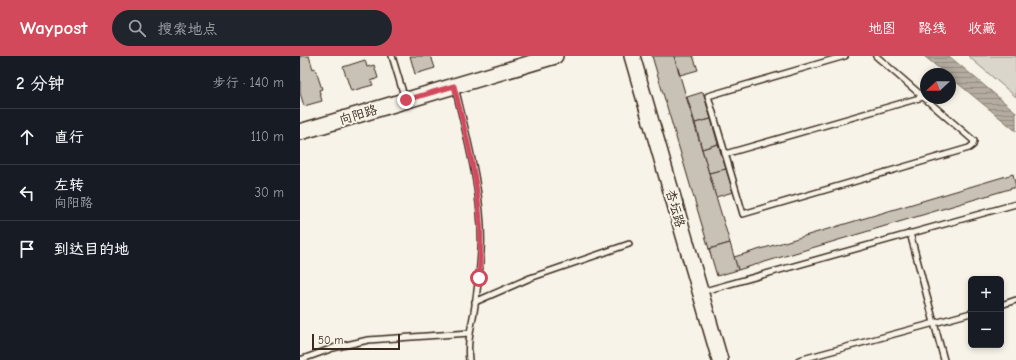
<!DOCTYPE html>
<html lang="zh">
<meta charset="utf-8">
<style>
body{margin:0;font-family:"Comic Neue","LXGW WenKai TC",sans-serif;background:#20242c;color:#f1f3f6}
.controls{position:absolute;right:12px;bottom:12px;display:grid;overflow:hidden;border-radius:6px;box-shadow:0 2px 6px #0003}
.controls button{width:36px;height:36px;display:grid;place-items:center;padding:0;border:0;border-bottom:1px solid #363941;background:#171b24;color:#f1f3f6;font:20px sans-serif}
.compass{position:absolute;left:620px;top:12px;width:36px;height:36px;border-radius:50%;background:#171b24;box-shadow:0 2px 6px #0003;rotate:248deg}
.scale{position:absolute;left:12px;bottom:10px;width:88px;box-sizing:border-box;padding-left:4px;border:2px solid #3b2a1e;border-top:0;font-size:11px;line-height:14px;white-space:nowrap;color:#3b2a1e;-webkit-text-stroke:3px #f7f3e8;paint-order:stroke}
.stop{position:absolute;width:12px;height:12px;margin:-9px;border:3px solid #d1495b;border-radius:50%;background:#fff}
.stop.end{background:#d1495b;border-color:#fff;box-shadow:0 1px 4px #0008}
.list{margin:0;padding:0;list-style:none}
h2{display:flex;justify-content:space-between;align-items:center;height:52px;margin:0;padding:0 16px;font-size:17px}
h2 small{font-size:13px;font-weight:400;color:#9ea1a6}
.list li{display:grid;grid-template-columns:26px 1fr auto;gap:12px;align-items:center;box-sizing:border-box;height:56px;padding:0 16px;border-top:1px solid #363941}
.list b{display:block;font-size:15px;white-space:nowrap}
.list p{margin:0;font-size:13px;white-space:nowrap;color:#9ea1a6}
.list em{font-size:13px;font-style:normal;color:#9ea1a6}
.icon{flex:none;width:22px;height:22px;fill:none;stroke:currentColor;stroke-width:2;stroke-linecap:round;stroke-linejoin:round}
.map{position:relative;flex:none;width:716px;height:304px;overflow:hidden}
header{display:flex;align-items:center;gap:24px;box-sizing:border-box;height:56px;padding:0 20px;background:#d1495b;color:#fff}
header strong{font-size:19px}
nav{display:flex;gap:22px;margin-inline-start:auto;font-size:14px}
.search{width:280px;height:36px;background:#20242c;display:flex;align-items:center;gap:10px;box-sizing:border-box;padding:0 14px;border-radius:22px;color:#9ea1a6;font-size:15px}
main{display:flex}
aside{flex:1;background:#171b24}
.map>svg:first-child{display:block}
.green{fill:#dbd6cb;stroke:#8b8074}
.water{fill:url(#water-rules);stroke:#84786c}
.building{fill:#c8c1b6;stroke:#3b2a1e}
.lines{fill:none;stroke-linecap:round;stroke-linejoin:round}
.lane-casing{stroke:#3b2a1e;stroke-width:8}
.secondary-casing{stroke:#3b2a1e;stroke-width:18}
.lane{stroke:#f7f3e8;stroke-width:5}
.secondary{stroke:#f7f3e8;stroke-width:15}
.route{stroke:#d1495b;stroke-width:5}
.labels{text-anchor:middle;stroke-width:4;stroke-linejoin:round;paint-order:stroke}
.street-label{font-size:13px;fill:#3b2a1e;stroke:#f7f3e8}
</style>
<header>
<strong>Waypost</strong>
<div class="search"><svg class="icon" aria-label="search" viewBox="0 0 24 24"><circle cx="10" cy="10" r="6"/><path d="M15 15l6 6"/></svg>搜索地点</div>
<nav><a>地图</a><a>路线</a><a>收藏</a></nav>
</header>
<main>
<aside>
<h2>2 分钟<small>步行 · 140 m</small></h2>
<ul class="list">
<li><svg class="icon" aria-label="ahead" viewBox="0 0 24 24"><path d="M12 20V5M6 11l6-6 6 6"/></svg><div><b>直行</b></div><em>110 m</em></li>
<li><svg class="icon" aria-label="left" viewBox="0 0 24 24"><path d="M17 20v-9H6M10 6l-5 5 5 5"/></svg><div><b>左转</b><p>向阳路</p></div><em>30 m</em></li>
<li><svg class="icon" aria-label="arrive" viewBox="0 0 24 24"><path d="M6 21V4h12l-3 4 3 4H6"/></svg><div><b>到达目的地</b></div></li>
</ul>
</aside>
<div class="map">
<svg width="716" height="304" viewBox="0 0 716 304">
<defs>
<pattern id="water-rules" width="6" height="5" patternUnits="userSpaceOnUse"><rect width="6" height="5" fill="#b4aca0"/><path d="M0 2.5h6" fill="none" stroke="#948c82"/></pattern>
</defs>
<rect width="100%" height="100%" fill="#f7f3e8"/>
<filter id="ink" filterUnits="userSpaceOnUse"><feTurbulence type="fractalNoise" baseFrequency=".025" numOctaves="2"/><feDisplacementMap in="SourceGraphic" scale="8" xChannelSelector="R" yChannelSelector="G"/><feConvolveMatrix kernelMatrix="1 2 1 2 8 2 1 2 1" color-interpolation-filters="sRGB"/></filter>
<g filter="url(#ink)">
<polygon class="green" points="668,0 716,0 716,41"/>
<polygon class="water" points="624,0 649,0 716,56 716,75 650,21 650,18 646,18"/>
<g class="building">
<polygon points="0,0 9,0 13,13 15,12 22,33 19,34 22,45 4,50 0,37"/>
<polygon points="110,0 131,0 135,12 115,18"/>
<polygon points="352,0 374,0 430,187 409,193"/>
<polygon points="374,0 393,0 398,14 380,19"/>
<polygon points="65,4 67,11 74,9 78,22 71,25 73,29 51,35 43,11"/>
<polygon points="403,36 411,63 395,67 387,41"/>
<polygon points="411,63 418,88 402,93 395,67"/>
<polygon points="418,88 426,113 409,117 402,93"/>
<polygon points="426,113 433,136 416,141 409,117"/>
<polygon points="713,118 716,131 438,214 434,201"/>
<polygon points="430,187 438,214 417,220 409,193"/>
</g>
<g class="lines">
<defs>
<g id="lane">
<polyline points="92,0 105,43"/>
<polyline points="545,0 408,40 443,158 669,92 673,89 674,85 576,0"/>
<path d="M155,31C167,81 184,143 181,195C180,216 177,236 174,256C171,271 167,288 169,304"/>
<polyline points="425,98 623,41"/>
<polyline points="610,177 644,304"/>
<polyline points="401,236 716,148"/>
<polyline points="175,246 230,222 329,188"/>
<polyline points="701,249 716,244"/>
<polyline points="0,304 33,292 68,284 170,277"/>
<polyline points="499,304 671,257"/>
</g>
<g id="secondary">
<polyline points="332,0 420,304"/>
<polyline points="0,76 255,0"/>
</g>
</defs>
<use href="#lane" class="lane-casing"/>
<use href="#secondary" class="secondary-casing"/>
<use href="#lane" class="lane"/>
<use href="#secondary" class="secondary"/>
</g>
</g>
<g class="lines" filter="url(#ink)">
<path class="route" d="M106,44L154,30C165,74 177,119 180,164C182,184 180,203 179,222"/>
</g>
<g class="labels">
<g class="street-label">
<text transform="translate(58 58) rotate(-17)" y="5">向阳路</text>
<text transform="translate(376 152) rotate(74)" y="5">杏坛路</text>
</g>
</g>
</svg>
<div class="controls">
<button>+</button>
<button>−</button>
</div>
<svg class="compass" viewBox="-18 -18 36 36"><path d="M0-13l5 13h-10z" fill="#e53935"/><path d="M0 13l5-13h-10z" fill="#9ea1a6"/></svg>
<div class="scale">50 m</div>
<div class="stop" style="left:179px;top:222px"></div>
<div class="stop end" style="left:106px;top:44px"></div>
</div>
</main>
